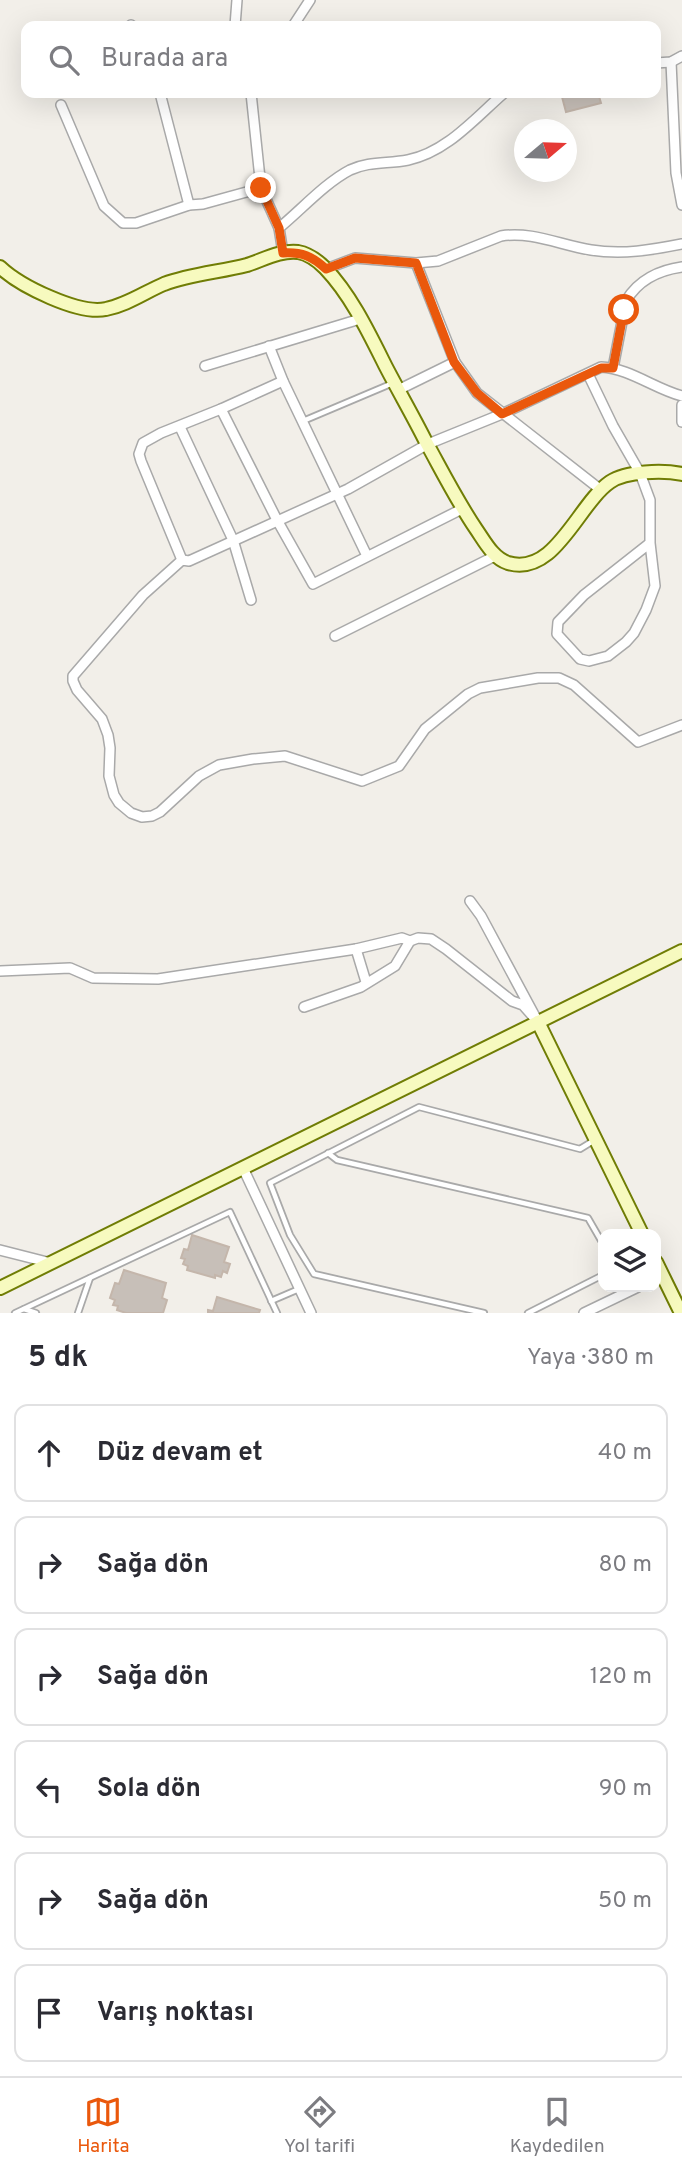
<!DOCTYPE html>
<html lang="tr">
<meta charset="utf-8">
<style>
body{margin:0;font-family:Overpass,sans-serif;background:#f7f7f7;color:#2b2b33}
.controls{position:absolute;right:21px;bottom:21px;display:grid;overflow:hidden;border-radius:14px;box-shadow:0 7px 28px #0002}
.controls button{width:63px;height:63px;display:grid;place-items:center;padding:0;border:0;border-bottom:2px solid #e1e1e2;background:#fff;color:#2b2b33;font:35px sans-serif}
.compass{position:absolute;left:514px;top:119px;width:63px;height:63px;border-radius:50%;background:#fff;box-shadow:0 7px 28px #0002;rotate:71deg}
.stop{position:absolute;width:21px;height:21px;margin:-16px;border:5px solid #ea580c;border-radius:50%;background:#fff}
.stop.end{background:#ea580c;border-color:#fff;box-shadow:0 2px 7px #0008}
.list{margin:0;padding:0;list-style:none}
h2{display:flex;justify-content:space-between;align-items:center;height:91px;margin:0;padding:0 28px;font-size:30px}
h2 small{font-size:23px;font-weight:400;color:#7c7c81}
.list li{display:grid;grid-template-columns:46px 1fr auto;gap:21px;align-items:center;box-sizing:border-box;height:98px;margin:0 14px 14px;padding:0 14px;border:2px solid #e1e1e2;border-radius:14px}
.list b{display:block;font-size:26px;white-space:nowrap}
.list em{font-size:23px;font-style:normal;color:#7c7c81}
.icon{flex:none;width:38px;height:38px;fill:none;stroke:currentColor;stroke-width:2;stroke-linecap:round;stroke-linejoin:round}
.map{position:relative;flex:none;width:682px;height:1313px;overflow:hidden}
.search{position:absolute;background:#fff;box-shadow:0 7px 28px #0002;left:21px;right:21px;top:21px;height:77px;display:flex;align-items:center;gap:18px;box-sizing:border-box;padding:0 24px;border-radius:14px;color:#7c7c81;font-size:26px}
.sheet{height:763px;background:#fff}
nav{display:flex;justify-content:space-around;align-items:center;box-sizing:border-box;height:98px;border-top:2px solid #e1e1e2;background:#fff;font-size:19px;color:#7c7c81}
nav a{display:grid;justify-items:center;gap:4px}
nav .on{color:#ea580c}
.map>svg:first-child{display:block}
.building{fill:#c7bfb8;stroke:#c4b6ab;stroke-width:2}
.lines{fill:none;stroke-linecap:round;stroke-linejoin:round}
.lane-casing{stroke:#a9a9a9;stroke-width:8}
.street-casing{stroke:#a9a9a9;stroke-width:12}
.secondary-casing{stroke:#707d05;stroke-width:16}
.lane{stroke:#fff;stroke-width:4.5}
.street{stroke:#fff;stroke-width:9}
.secondary{stroke:#f7fabf;stroke-width:12}
.route{stroke:#ea580c;stroke-width:9}
</style>
<div class="map">
<svg width="682" height="1313" viewBox="0 0 682 1313">
<rect width="100%" height="100%" fill="#f2efe9"/>
<g class="building">
<polygon points="561,93 598,93 601,103 566,112"/>
<polygon points="192,1235 229,1247 224,1262 230,1264 227,1273 223,1271 221,1277 215,1275 215,1278 187,1270 188,1266 183,1264 185,1259 181,1258 184,1249 188,1250"/>
<polygon points="124,1270 166,1283 162,1298 167,1300 163,1313 126,1313 117,1310 118,1306 113,1305 115,1300 110,1298 115,1283 119,1284"/>
<polygon points="217,1297 260,1310 259,1313 208,1313 208,1310 213,1311"/>
</g>
<g class="lines">
<defs>
<g id="lane">
<polyline points="303,421 393,383"/>
<polyline points="328,1153 337,1160 588,1218 603,1244"/>
<polyline points="271,1301 299,1289"/>
<polyline points="24,1309 36,1313"/>
<polyline points="15,1313 230,1212 277,1313"/>
<polyline points="78,1313 90,1278"/>
<polyline points="484,1313 314,1274 290,1235 270,1183 419,1107 580,1149 593,1141"/>
<polyline points="528,1313 603,1275"/>
</g>
<g id="street">
<polyline points="131,25 132,26"/>
<polyline points="235,26 237,0"/>
<polyline points="293,26 310,0"/>
<polyline points="671,62 676,173 682,205"/>
<polyline points="656,63 671,62 682,56"/>
<polyline points="160,93 189,205"/>
<polyline points="251,93 261,188 279,228"/>
<polyline points="61,105 104,206 123,223 136,223 189,205 203,204 261,188"/>
<path d="M283,253L279,228C301,210 325,183 350,170C369,161 388,164 408,160C447,152 475,118 504,93"/>
<polyline points="416,263 455,362 477,393 601,490"/>
<path d="M326,269L355,258L416,263L438,261L501,236C532,231 560,245 591,250C622,255 652,250 682,244"/>
<polyline points="269,346 283,381 367,556"/>
<polyline points="205,366 360,319"/>
<path d="M613,368L626,301C638,280 660,270 682,267"/>
<polyline points="588,374 613,426 640,473 650,500 650,543 655,586 646,610 634,633 626,642 608,656 589,661 580,659 557,634 558,622 584,595 650,543"/>
<polyline points="398,390 455,362"/>
<path d="M682,396C655,389 629,368 601,367L502,414L428,444L348,489L189,561L182,560L143,595L73,676V681L77,690L102,719L108,735L110,748L109,776L114,795L119,803L131,813L142,817L152,816L160,812L199,776L219,765L253,759L285,756L362,781L399,766L425,729L468,694L480,688L538,678H559L574,685L638,742L682,725"/>
<polyline points="682,405 682,422"/>
<polyline points="221,409 277,520 313,584 462,509"/>
<polyline points="180,427 233,540 251,600"/>
<polyline points="182,560 141,461 139,454 143,443 161,433 221,409 283,381"/>
<polyline points="335,636 495,556"/>
<polyline points="356,949 366,982"/>
<polyline points="0,971 70,968 93,978 158,979 356,949 402,938 410,941 418,938 431,939 446,949 512,1001 523,1005 538,1022 481,916 470,901"/>
<polyline points="304,1007 361,987 395,966 410,941"/>
<polyline points="243,1168 311,1313"/>
<polyline points="0,1250 51,1263"/>
<polyline points="584,1313 638,1287"/>
</g>
<g id="secondary">
<path d="M0,267C20,286 79,315 106,309C127,305 145,292 164,284C191,274 220,272 247,265C263,260 280,250 298,252C309,254 317,260 325,268C351,295 369,333 386,367C399,392 413,416 426,442C442,471 457,501 476,529C485,542 493,558 508,563C555,577 578,504 610,482C626,471 663,470 682,474"/>
<polyline points="538,1022 642,1234"/>
<polyline points="656,1262 681,1313"/>
<polyline points="0,1288 682,951"/>
</g>
</defs>
<use href="#lane" class="lane-casing"/>
<use href="#street" class="street-casing"/>
<use href="#secondary" class="secondary-casing"/>
<use href="#lane" class="lane"/>
<use href="#street" class="street"/>
<use href="#secondary" class="secondary"/>
</g>
<g class="lines">
<path class="route" d="M261,188L279,228L283,253C302,252 312,256 326,269L355,258L416,263L454,362L477,393L502,414L601,368H613L624,310"/>
</g>
</svg>
<div class="controls">
<button><svg class="icon" aria-label="layers" viewBox="0 0 24 24"><path d="M12 4l9 5-9 5-9-5zM3 14l9 5 9-5"/></svg></button>
</div>
<svg class="compass" viewBox="-18 -18 36 36"><path d="M0-13l5 13h-10z" fill="#e53935"/><path d="M0 13l5-13h-10z" fill="#7c7c81"/></svg>
<div class="stop" style="left:624px;top:310px"></div>
<div class="stop end" style="left:261px;top:188px"></div>
<div class="search"><svg class="icon" aria-label="search" viewBox="0 0 24 24"><circle cx="10" cy="10" r="6"/><path d="M15 15l6 6"/></svg>Burada ara</div>
</div>
<section class="sheet">
<h2>5 dk<small>Yaya · 380 m</small></h2>
<ul class="list">
<li><svg class="icon" aria-label="ahead" viewBox="0 0 24 24"><path d="M12 20V5M6 11l6-6 6 6"/></svg><div><b>Düz devam et</b></div><em>40 m</em></li>
<li><svg class="icon" aria-label="right" viewBox="0 0 24 24"><path d="M7 20v-9h11M14 6l5 5-5 5"/></svg><div><b>Sağa dön</b></div><em>80 m</em></li>
<li><svg class="icon" aria-label="right" viewBox="0 0 24 24"><path d="M7 20v-9h11M14 6l5 5-5 5"/></svg><div><b>Sağa dön</b></div><em>120 m</em></li>
<li><svg class="icon" aria-label="left" viewBox="0 0 24 24"><path d="M17 20v-9H6M10 6l-5 5 5 5"/></svg><div><b>Sola dön</b></div><em>90 m</em></li>
<li><svg class="icon" aria-label="right" viewBox="0 0 24 24"><path d="M7 20v-9h11M14 6l5 5-5 5"/></svg><div><b>Sağa dön</b></div><em>50 m</em></li>
<li><svg class="icon" aria-label="arrive" viewBox="0 0 24 24"><path d="M6 21V4h12l-3 4 3 4H6"/></svg><div><b>Varış noktası</b></div></li>
</ul>
</section>
<nav>
<a class="on"><svg class="icon" aria-label="map" viewBox="0 0 24 24"><path d="M3 6l6-2 6 2 6-2v14l-6 2-6-2-6 2zM9 4v14M15 6v14"/></svg>Harita</a>
<a><svg class="icon" aria-label="directions" viewBox="0 0 24 24"><path d="M12 3l9 9-9 9-9-9zM9 14v-3h6M13 9l2 2-2 2"/></svg>Yol tarifi</a>
<a><svg class="icon" aria-label="saved" viewBox="0 0 24 24"><path d="M7 4h10v16l-5-4-5 4z"/></svg>Kaydedilen</a>
</nav>
